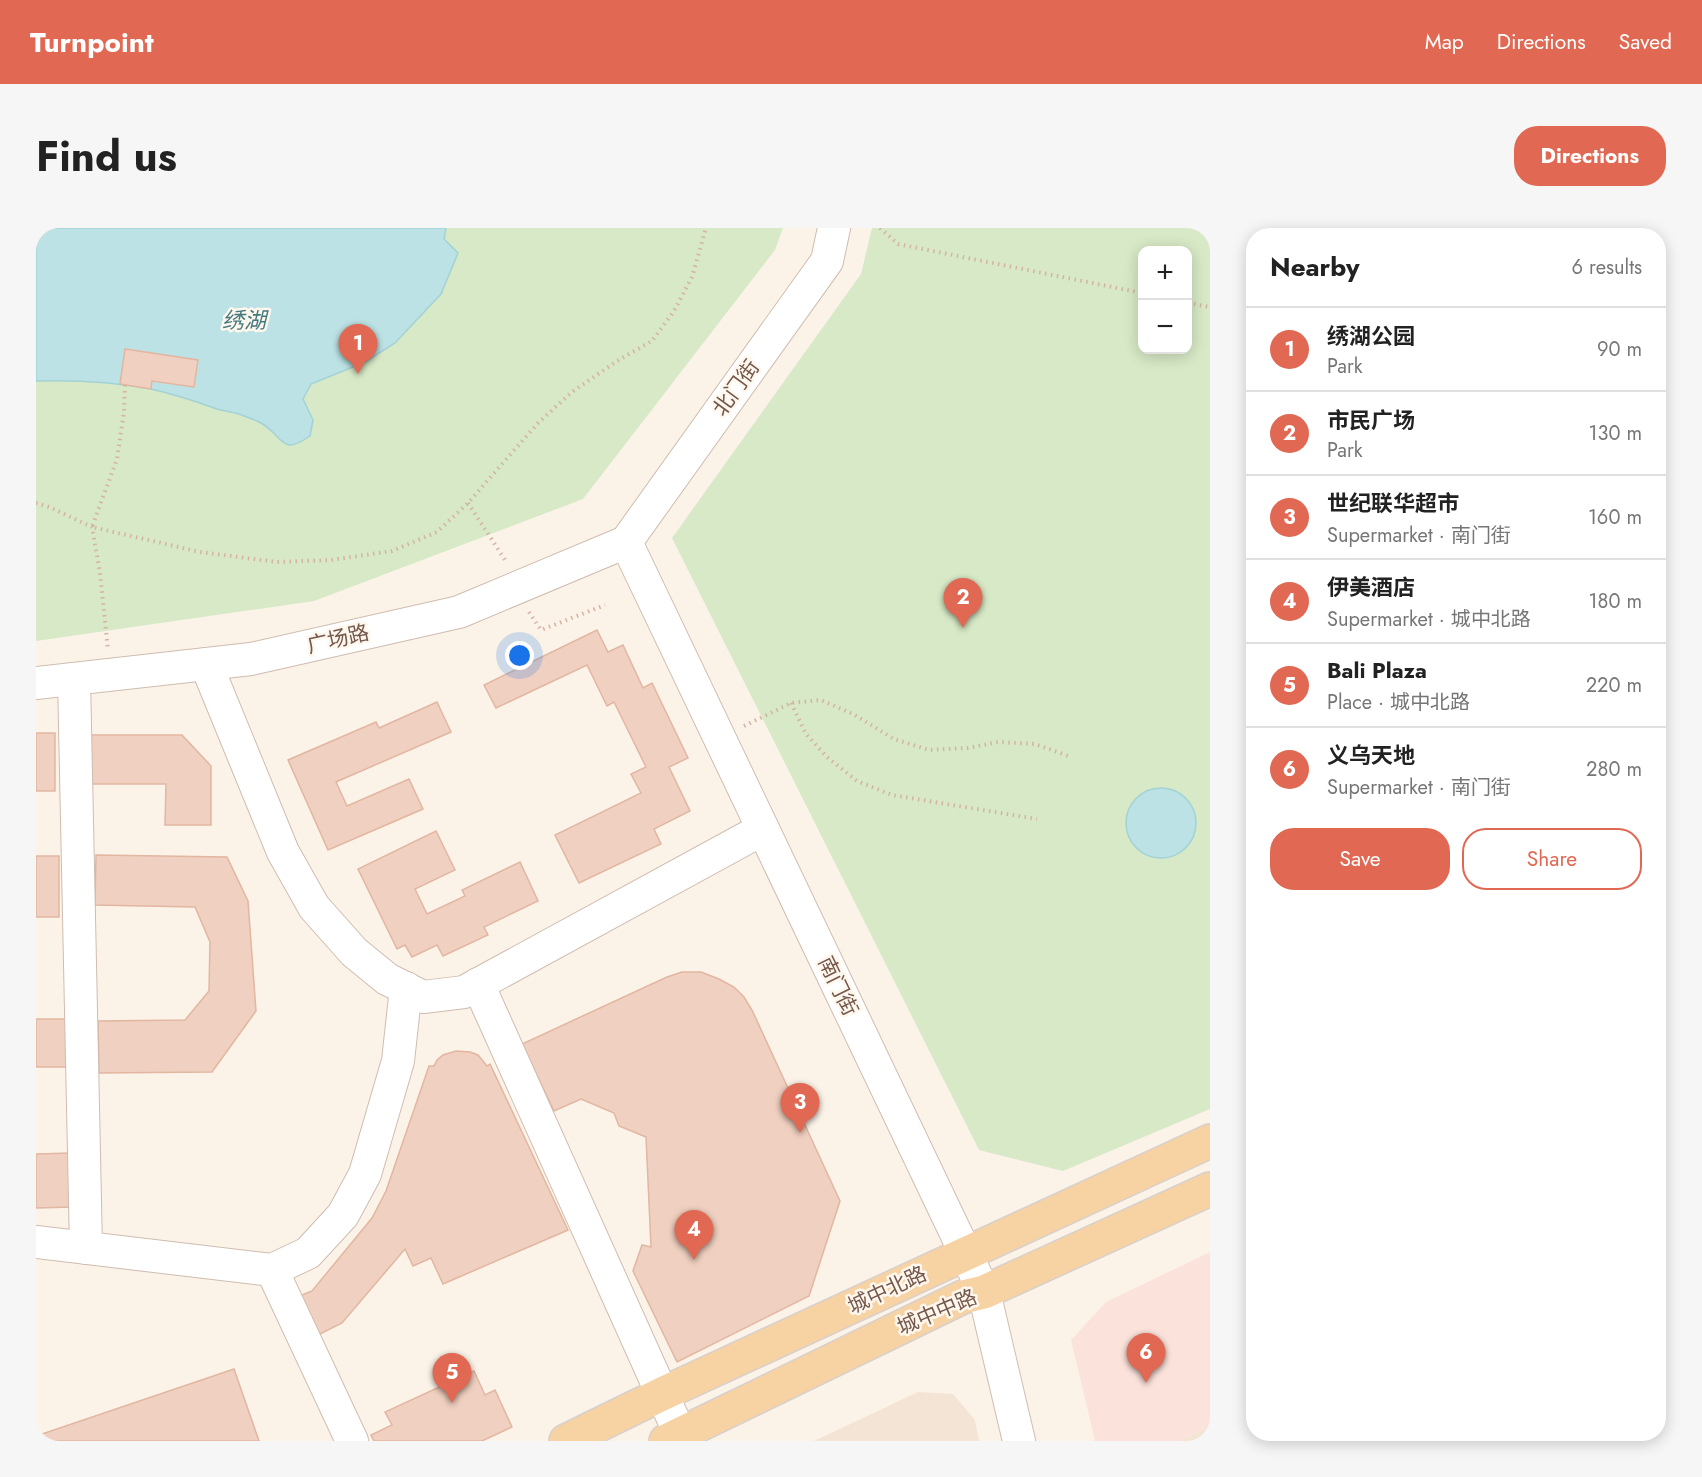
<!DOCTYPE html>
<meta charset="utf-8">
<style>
body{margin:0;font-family:Jost,"Noto Sans SC",sans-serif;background:#f6f6f6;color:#222}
.controls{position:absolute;right:18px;top:18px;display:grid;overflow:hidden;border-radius:12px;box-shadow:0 3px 15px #0003}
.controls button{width:54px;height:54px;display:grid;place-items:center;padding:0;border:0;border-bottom:2px solid #e0e0e0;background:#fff;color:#222;font:30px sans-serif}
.you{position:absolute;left:484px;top:428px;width:21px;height:21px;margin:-15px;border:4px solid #fff;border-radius:50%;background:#1a73e8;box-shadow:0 0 0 9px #1a73e833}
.badge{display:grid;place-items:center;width:39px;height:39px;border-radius:50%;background:#e16852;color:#fff;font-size:20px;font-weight:700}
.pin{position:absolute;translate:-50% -50px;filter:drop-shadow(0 2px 3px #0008)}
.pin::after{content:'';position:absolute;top:32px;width:21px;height:18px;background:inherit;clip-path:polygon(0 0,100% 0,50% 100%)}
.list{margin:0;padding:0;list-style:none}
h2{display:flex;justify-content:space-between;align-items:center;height:78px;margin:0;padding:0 24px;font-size:26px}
h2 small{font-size:20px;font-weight:400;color:#767676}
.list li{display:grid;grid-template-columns:39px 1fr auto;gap:18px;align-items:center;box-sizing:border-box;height:84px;padding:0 24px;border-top:2px solid #e0e0e0}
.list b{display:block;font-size:22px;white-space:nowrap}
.list p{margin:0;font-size:20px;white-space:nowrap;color:#767676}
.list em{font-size:20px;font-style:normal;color:#767676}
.actions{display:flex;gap:12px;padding:18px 24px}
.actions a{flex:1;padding:14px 0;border:2px solid #e16852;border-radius:24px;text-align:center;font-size:21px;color:#e16852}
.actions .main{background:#e16852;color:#fff}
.map{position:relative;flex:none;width:1174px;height:1213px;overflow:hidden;border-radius:24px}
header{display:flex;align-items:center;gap:36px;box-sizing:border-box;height:84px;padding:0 30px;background:#e16852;color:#fff}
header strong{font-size:28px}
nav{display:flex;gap:33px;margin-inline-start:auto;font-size:21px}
.intro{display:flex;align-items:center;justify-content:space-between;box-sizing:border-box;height:144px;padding:0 36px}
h1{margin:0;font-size:42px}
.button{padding:15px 27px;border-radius:24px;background:#e16852;color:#fff;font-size:21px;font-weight:700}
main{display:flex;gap:36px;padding:0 36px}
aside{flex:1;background:#fff;border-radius:24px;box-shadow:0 3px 15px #0003}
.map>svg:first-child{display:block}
.residential{fill:#f3e4d6}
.commercial{fill:#fbe3dc}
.green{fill:#d7e9c6;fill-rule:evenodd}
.water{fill:#bce2e5;stroke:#a3d2d6;stroke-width:1.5}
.building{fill:#f0d0c0;stroke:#e2b6a1;stroke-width:1.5}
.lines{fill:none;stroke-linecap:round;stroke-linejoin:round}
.minor-casing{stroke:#cfbcb0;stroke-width:34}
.major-casing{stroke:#d8d0cd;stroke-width:36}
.path{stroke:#d5b3a3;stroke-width:4;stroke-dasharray:1.5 4.5;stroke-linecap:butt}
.minor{stroke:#fff;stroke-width:32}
.major{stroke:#f7d2a3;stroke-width:33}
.labels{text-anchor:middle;stroke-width:5;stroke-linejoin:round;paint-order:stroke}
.street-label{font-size:21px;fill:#75584c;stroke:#fef7ee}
.water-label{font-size:22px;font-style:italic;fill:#437a80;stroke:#fef7ee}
</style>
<header>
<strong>Turnpoint</strong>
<nav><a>Map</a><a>Directions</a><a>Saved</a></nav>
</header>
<div class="intro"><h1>Find us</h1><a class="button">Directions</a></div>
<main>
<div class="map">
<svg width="1174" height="1213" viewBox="0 0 1174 1213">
<rect width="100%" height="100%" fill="#fcf3e8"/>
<g class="residential">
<polygon points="882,1164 917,1166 939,1192 943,1213 778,1213"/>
<polygon points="1174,1198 1174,1213 1144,1213"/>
</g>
<polygon class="commercial" points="1174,1024 1174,1198 1144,1213 1059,1213 1035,1112 1070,1074"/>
<g class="green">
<polygon points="0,0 747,0 739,22 547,271 278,373 0,413"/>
<path d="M836,0H1174V881L1027,943L943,922L636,310L825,46ZM1106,22H1152V122H1106Z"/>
</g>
<g class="water">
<path d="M0,0H410L408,11L422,25L405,66L359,115L329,134L275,156L267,171L277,192L274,208C244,229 248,208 225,195C218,191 210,189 203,186C196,184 188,183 181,181C159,173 137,166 115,161C78,154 38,152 0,153Z"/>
<circle cx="1125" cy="595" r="35"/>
</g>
<g class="building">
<polygon points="89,121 162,132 158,159 116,153 115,161 84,156"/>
<polygon points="561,402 572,424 587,417 607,460 616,455 652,530 633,539 654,583 618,601 625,616 543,655 519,607 605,565 595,546 610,539 578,474 571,478 551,437 460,480 448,457"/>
<polygon points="401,474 415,504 300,554 311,578 373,551 387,581 292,622 252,532 340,494 343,500"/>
<rect x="0" y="505" width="19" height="58"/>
<polygon points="54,507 146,507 175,538 175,597 129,597 130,556 54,556"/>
<polygon points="400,603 419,642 379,661 391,686 429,668 426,662 484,634 502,673 448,699 452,707 407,728 401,717 376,729 369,717 361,721 322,641"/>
<polygon points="60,627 191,629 212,673 220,783 176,844 63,845 62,793 149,792 173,763 174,714 159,679 59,677"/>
<rect x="0" y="628" width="23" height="61"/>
<polygon points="646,744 665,744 683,751 698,759 708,769 716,782 804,973 773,1068 641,1134 597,1043 606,1017 615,1019 610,909 583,898 578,885 545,871 518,883 486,816 631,749"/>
<rect x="0" y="791" width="32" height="48"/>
<polygon points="420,823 434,824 442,827 451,838 454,836 532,1002 407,1056 395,1030 377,1038 369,1021 306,1095 278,1109 261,1069 276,1063 336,990 350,963 393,838 398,838 401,832 407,827"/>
<polygon points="35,925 37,979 0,980 0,926"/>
<polygon points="198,1141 223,1213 0,1213 0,1208"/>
<polygon points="438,1143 449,1167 459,1162 476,1199 446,1213 338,1213 335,1207 356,1197 349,1184"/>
</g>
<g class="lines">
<defs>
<g id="minor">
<polyline points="590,314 948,1064 983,1213"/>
<polyline points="590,314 791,33 798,0"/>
<polyline points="170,436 247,624 278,679 318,724 351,751 387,769 428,764 727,601"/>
<polyline points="38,451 50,1020"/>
<polyline points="0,455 215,431 423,384 590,314"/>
<polyline points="442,756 644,1206"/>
<polyline points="0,1014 236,1042 272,1025 307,987 329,946 362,833 370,760"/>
<polyline points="236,1042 316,1213"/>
</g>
<g id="major">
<polyline points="530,1213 626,1166 1174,913"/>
<polyline points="630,1213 927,1069 948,1064 1174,961"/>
</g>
</defs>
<use href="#minor" class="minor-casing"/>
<use href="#major" class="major-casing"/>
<g class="path">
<polyline points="844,0 862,16 1106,65"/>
<polyline points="1152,75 1174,79"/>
<polyline points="89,157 88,184 81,231 56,299 164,324 241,334 295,332 356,323 401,304 432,275 502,195 536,164 581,133 616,113 638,83 656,49 670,0"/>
<polyline points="0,275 13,279 56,299 64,345 72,422"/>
<polyline points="432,275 471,335"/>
<polyline points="493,384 505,402 569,377"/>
<polyline points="755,475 770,506 791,529 821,553 856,567 1001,591"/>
<polyline points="708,498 755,475 785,472 817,486 858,511 893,522 932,520 962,514 999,516 1035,529"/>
</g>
<use href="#minor" class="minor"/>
<use href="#major" class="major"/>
</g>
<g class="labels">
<g class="street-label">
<text transform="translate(700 160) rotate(-54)" y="7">北门街</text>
<text transform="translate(302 411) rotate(-13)" y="7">广场路</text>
<text transform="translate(802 758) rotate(64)" y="7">南门街</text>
<text transform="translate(851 1062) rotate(-25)" y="7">城中北路</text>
<text transform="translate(901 1084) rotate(-23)" y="7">城中中路</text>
</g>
<g class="water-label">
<text x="208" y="100">绣湖</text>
</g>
</g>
</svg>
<div class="controls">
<button>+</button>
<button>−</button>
</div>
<div class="you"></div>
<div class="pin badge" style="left:322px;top:146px">1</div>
<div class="pin badge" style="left:927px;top:400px">2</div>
<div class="pin badge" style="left:764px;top:905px">3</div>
<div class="pin badge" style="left:658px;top:1032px">4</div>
<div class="pin badge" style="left:416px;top:1175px">5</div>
<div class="pin badge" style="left:1110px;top:1155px">6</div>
</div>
<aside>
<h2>Nearby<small>6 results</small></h2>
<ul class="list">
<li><span class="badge">1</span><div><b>绣湖公园</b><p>Park</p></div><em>90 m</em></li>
<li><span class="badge">2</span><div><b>市民广场</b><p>Park</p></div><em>130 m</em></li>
<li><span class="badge">3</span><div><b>世纪联华超市</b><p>Supermarket · 南门街</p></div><em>160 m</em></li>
<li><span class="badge">4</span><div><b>伊美酒店</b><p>Supermarket · 城中北路</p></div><em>180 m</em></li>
<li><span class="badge">5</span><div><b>Bali Plaza</b><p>Place · 城中北路</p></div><em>220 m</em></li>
<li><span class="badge">6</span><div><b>义乌天地</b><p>Supermarket · 南门街</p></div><em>280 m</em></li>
</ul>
<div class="actions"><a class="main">Save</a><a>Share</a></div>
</aside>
</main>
